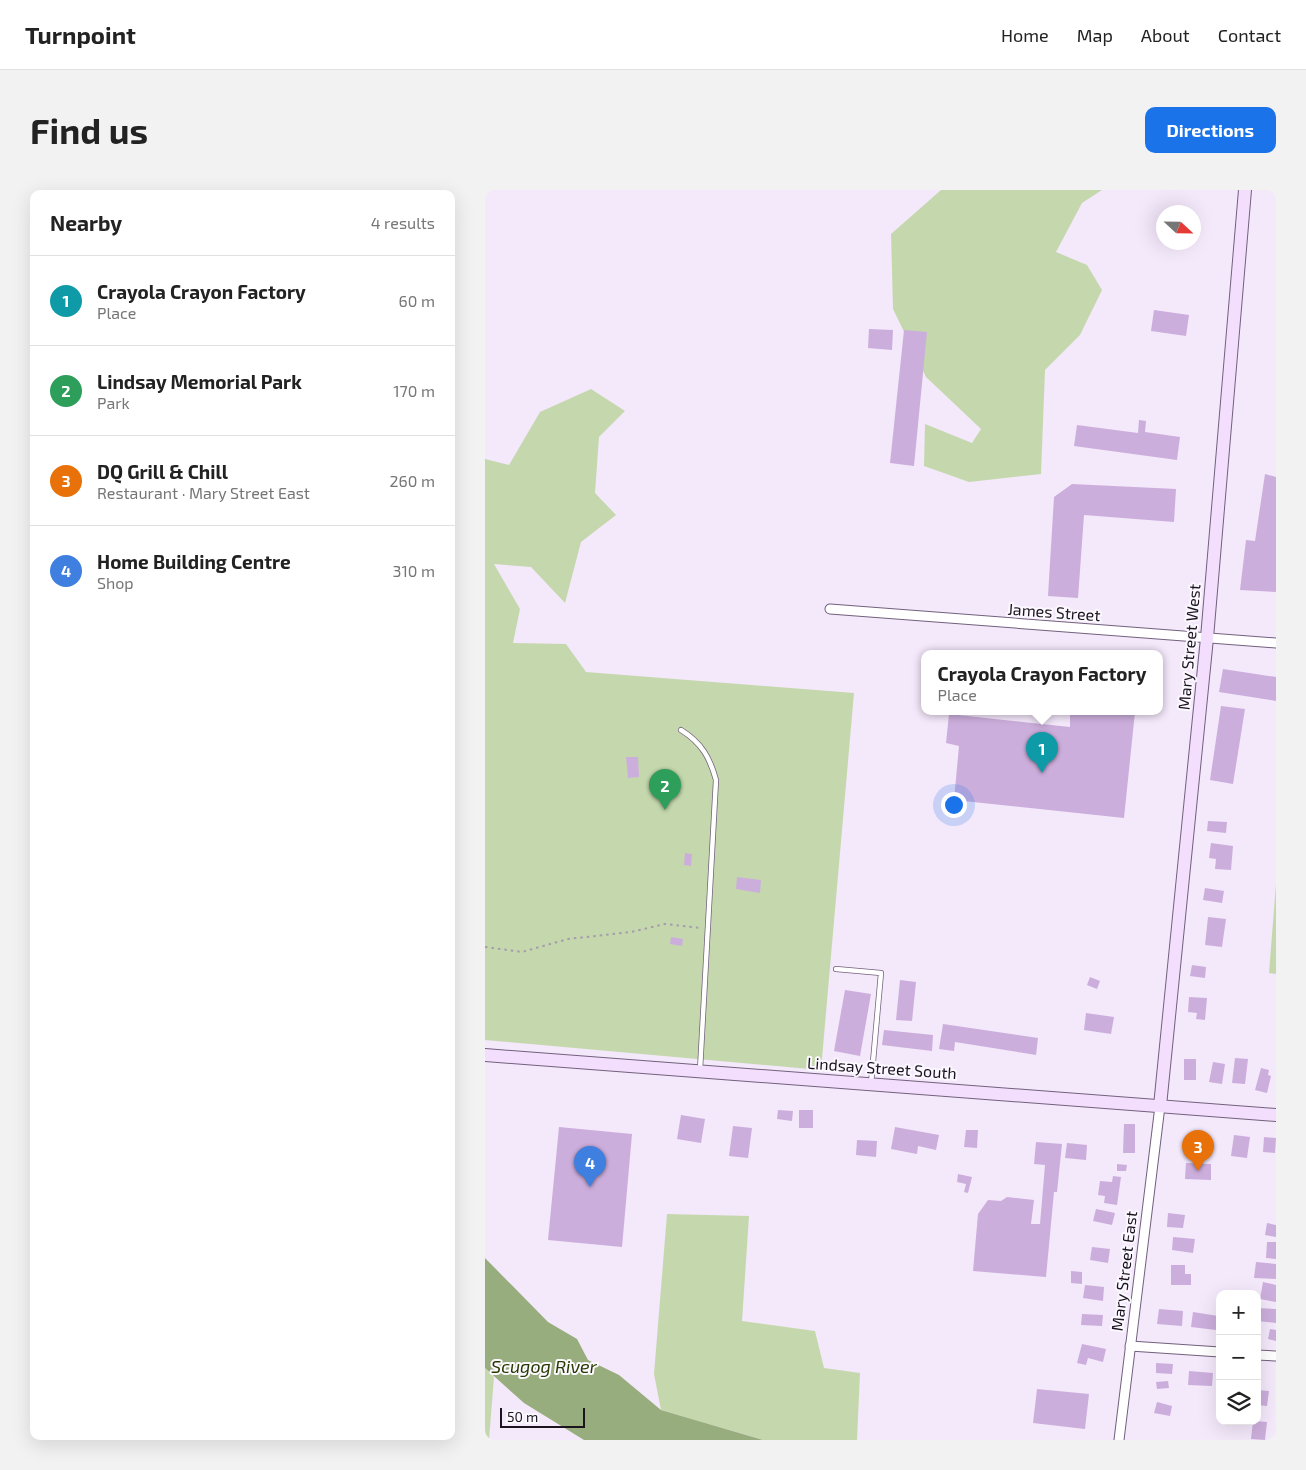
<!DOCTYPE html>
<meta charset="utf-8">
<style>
body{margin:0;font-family:"Exo 2",sans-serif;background:#f2f2f2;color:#222}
.controls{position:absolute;right:15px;bottom:15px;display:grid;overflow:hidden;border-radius:10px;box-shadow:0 5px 20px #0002}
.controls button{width:45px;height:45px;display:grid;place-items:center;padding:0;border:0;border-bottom:1px solid #e0e0e0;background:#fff;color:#222;font:25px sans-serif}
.compass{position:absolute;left:671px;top:15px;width:45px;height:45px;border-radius:50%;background:#fff;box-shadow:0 5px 20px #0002;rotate:112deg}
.scale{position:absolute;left:15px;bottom:12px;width:85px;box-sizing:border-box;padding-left:5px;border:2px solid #1b141f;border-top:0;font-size:14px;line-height:18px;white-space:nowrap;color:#1b141f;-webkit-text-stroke:4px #fcf8ff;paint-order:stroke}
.you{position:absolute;left:468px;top:614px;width:18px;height:18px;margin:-12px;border:4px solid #fff;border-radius:50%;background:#1a73e8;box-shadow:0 0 0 8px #1a73e833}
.badge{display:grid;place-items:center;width:32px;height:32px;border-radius:50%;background:#1a73e8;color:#fff;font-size:16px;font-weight:700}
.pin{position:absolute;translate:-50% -41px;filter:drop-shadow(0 1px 2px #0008)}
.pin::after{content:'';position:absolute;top:26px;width:18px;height:15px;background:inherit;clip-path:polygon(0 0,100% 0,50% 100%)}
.popup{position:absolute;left:436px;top:460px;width:242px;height:65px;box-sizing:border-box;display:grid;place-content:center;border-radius:10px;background:#fff;filter:drop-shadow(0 1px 4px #0005);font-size:16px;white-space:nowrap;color:#767676}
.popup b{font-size:19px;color:#222}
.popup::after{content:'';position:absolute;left:50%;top:100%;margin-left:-10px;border:10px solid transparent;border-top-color:#fff}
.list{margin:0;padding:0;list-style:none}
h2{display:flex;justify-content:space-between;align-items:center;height:65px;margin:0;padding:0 20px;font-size:21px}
h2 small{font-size:16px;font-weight:400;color:#767676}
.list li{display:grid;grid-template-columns:32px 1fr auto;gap:15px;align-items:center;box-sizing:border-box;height:90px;padding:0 20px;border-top:1px solid #e0e0e0}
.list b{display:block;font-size:19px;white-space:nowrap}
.list p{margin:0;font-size:16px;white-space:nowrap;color:#767676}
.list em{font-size:16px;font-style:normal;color:#767676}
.icon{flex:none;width:28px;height:28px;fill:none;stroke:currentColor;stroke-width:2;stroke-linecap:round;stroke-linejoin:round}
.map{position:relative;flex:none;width:791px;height:1250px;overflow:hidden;border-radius:10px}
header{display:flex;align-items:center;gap:30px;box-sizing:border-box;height:70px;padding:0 25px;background:#fff;border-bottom:1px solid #e0e0e0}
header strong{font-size:24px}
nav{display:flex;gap:28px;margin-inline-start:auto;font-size:18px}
.intro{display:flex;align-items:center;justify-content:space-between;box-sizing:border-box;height:120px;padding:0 30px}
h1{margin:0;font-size:35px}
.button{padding:12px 22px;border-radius:10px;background:#1a73e8;color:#fff;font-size:18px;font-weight:700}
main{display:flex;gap:30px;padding:0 30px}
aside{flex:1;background:#fff;border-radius:10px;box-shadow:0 5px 20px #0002}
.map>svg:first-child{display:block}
.green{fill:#c5d8ad}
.water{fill:#98ad7d}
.building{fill:#ccaedc}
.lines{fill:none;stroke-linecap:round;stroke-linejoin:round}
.lane-casing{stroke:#72607c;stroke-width:6}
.street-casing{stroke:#72607c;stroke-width:11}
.secondary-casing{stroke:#72607c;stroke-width:14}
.path{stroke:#a69cac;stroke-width:2;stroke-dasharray:2.5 4;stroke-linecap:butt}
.lane{stroke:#fff;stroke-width:4.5}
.street{stroke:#fff;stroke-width:9}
.secondary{stroke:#f3dffd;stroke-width:12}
.labels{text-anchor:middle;stroke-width:4;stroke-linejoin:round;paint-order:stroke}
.street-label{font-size:16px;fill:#1b141f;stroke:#fcf8ff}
.water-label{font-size:18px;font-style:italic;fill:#273a02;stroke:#fcf8ff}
</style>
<header>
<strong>Turnpoint</strong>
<nav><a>Home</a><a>Map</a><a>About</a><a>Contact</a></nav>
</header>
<div class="intro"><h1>Find us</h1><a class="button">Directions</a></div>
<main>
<aside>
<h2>Nearby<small>4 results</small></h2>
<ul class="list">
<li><span class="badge" style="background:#0f9aa8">1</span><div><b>Crayola Crayon Factory</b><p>Place</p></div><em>60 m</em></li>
<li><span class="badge" style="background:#2e9e5b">2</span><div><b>Lindsay Memorial Park</b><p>Park</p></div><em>170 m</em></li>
<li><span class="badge" style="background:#e8710a">3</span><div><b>DQ Grill &amp; Chill</b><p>Restaurant · Mary Street East</p></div><em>260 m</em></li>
<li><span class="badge" style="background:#3f7fe0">4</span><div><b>Home Building Centre</b><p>Shop</p></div><em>310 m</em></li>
</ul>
</aside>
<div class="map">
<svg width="791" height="1250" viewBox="0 0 791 1250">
<rect width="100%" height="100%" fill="#f4e8fb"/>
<g class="green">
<polygon points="456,0 617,0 597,13 571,62 602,75 617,100 595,145 560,180 556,284 484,292 439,276 440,234 487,253 496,239 441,187 408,119 406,44"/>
<polygon points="106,199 140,221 114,247 110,303 131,325 96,352 80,413 46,377 9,374 35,419 28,453 81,454 101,482 369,503 336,880 0,850 0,269 24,275 55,222"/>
<polygon points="791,694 791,784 784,783"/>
<polygon points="182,1024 264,1026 257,1131 330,1141 339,1178 375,1183 372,1250 278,1250 176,1220 169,1184"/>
<polygon points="0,1178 9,1187 4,1250 0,1250"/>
</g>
<polygon class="water" points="0,1068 63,1132 92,1149 103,1170 134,1185 176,1220 278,1250 99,1250 39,1213 0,1178"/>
<g class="building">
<polygon points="669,120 704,125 701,146 666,141"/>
<polygon points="384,139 408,140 407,160 383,158"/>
<polygon points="419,140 442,142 429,276 405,273"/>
<polygon points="654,230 661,231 660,242 695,247 692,270 589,256 592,235 653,243"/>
<polygon points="780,284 791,287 791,402 755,400 761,350 770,351"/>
<polygon points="587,294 691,299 689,332 599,325 593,408 563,406 569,307"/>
<polygon points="738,479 791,487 791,511 734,502"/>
<polygon points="736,516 760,519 748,594 725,590"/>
<polygon points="585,522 650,522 639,628 469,610 474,556 461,553 464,524 585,537"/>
<polygon points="141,567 153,567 154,587 143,588"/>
<polygon points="723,631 742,632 741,643 722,641"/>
<polygon points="726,653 748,656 746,680 730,679 731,669 724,668"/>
<polygon points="200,663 207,664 206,676 199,675"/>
<polygon points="252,687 276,690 275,703 251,699"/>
<polygon points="720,698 739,701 737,713 718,710"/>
<polygon points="723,727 741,729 737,757 720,755"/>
<polygon points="186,747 198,749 197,756 185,754"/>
<polygon points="707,775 721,777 720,788 705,786"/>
<polygon points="605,787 615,791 612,799 602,795"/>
<polygon points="415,790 431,792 427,831 411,830"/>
<polygon points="360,800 386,804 375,866 349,861"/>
<polygon points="704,807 722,808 720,830 711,829 712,823 703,822"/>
<polygon points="601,823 629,827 626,844 599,840"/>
<polygon points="458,834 553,848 551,865 470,852 469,861 454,859"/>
<polygon points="399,840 448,845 447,861 397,855"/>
<polygon points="750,868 763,869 760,894 747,893"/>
<rect x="699" y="869" width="12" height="21"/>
<polygon points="728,872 740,874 737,894 724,892"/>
<polygon points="776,878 784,880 783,885 786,886 782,903 770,900"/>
<polygon points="293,920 308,921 307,931 292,929"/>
<rect x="314" y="920" width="14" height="18"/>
<polygon points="196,925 220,929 216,953 192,949"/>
<polygon points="639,934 650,934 650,963 638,963"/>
<polygon points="248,936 267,938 263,968 244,966"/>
<polygon points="74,937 147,944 137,1057 63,1050"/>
<polygon points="410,937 454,945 451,960 433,956 432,964 406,959"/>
<polygon points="481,940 493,940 492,958 479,957"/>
<polygon points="749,945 765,947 762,968 746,966"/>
<polygon points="779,947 791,948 790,963 778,962"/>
<polygon points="372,950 392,951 391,967 371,965"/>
<polygon points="551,952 577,954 572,1002 569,1002 561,1087 488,1081 493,1024 503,1010 516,1011 522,1007 549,1010 546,1034 555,1034 560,975 549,974"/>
<polygon points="582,953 602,955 601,970 580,968"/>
<polygon points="701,973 726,974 726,990 700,989"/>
<polygon points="632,974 642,975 641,981 632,981"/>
<polygon points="473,984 487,987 483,1003 479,1002 481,994 472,992"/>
<polygon points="628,986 636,987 632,1015 619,1013 620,1006 613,1005 615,991 627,992"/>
<polygon points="611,1019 630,1023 627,1035 608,1031"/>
<polygon points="683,1023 700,1025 698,1038 682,1037"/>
<polygon points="782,1033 791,1035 791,1047 780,1045"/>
<polygon points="688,1047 710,1049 708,1063 687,1060"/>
<polygon points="782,1052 791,1052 791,1069 781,1068"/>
<polygon points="607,1057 625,1059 623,1073 605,1070"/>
<polygon points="771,1072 791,1074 791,1089 769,1088"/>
<polygon points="686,1075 700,1075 700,1084 706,1084 706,1095 686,1095"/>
<polygon points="586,1081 597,1082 597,1094 586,1093"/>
<polygon points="778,1092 791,1095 791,1112 775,1109"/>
<polygon points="600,1095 619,1097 618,1111 598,1108"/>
<polygon points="772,1118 791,1119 791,1133 772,1131"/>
<polygon points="674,1119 698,1121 697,1136 672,1134"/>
<polygon points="708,1122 733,1126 731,1140 706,1137"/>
<polygon points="597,1124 618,1125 617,1136 596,1135"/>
<polygon points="785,1139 791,1140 791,1151 783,1149"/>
<polygon points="597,1154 621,1159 618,1172 603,1168 601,1175 592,1173"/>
<polygon points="671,1173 688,1174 687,1184 671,1183"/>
<polygon points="704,1181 728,1183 727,1196 703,1195"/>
<polygon points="683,1191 684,1198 672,1199 671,1192"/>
<polygon points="552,1199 604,1204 600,1239 548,1233"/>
<polygon points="772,1200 784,1201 782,1216 772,1215"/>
<polygon points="672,1212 687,1216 685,1226 669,1223"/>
<polygon points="768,1231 782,1232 780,1250 766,1249"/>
</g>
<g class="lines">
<defs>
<g id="lane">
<path d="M196,540C217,553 225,568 231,590L215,880"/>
<polyline points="351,779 396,783 386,894"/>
</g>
<g id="street">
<polyline points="345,419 791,453"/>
<polyline points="645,1156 735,1162"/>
<polyline points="772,1165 791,1166"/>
<polyline points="634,1250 675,916"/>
</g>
<g id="secondary">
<polyline points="0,865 791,925"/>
<polyline points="675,916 722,448 760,0"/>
</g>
</defs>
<use href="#lane" class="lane-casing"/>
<use href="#street" class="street-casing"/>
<use href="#secondary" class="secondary-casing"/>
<polyline class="path" points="0,757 37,762 83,749 146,742 180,734 216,738"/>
<use href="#lane" class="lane"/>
<use href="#street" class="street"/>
<use href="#secondary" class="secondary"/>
</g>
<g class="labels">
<g class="street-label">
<text transform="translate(569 422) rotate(4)" y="6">James Street</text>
<text transform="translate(704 457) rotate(-85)" y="6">Mary Street West</text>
<text transform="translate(397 878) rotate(4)" y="6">Lindsay Street South</text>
<text transform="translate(639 1081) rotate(-83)" y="6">Mary Street East</text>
</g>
<g class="water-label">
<text x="59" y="1183">Scugog River</text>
</g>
</g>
</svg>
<div class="controls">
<button>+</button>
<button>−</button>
<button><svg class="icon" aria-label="layers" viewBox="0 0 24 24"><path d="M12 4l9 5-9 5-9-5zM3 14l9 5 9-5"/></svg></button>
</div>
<svg class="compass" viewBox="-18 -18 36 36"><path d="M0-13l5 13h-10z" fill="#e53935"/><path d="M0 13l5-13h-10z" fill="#767676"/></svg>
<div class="scale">50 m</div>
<div class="you"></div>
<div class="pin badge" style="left:557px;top:583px;background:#0f9aa8">1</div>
<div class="popup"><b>Crayola Crayon Factory</b>Place</div>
<div class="pin badge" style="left:180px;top:620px;background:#2e9e5b">2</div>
<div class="pin badge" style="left:713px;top:981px;background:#e8710a">3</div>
<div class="pin badge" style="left:105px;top:997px;background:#3f7fe0">4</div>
</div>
</main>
